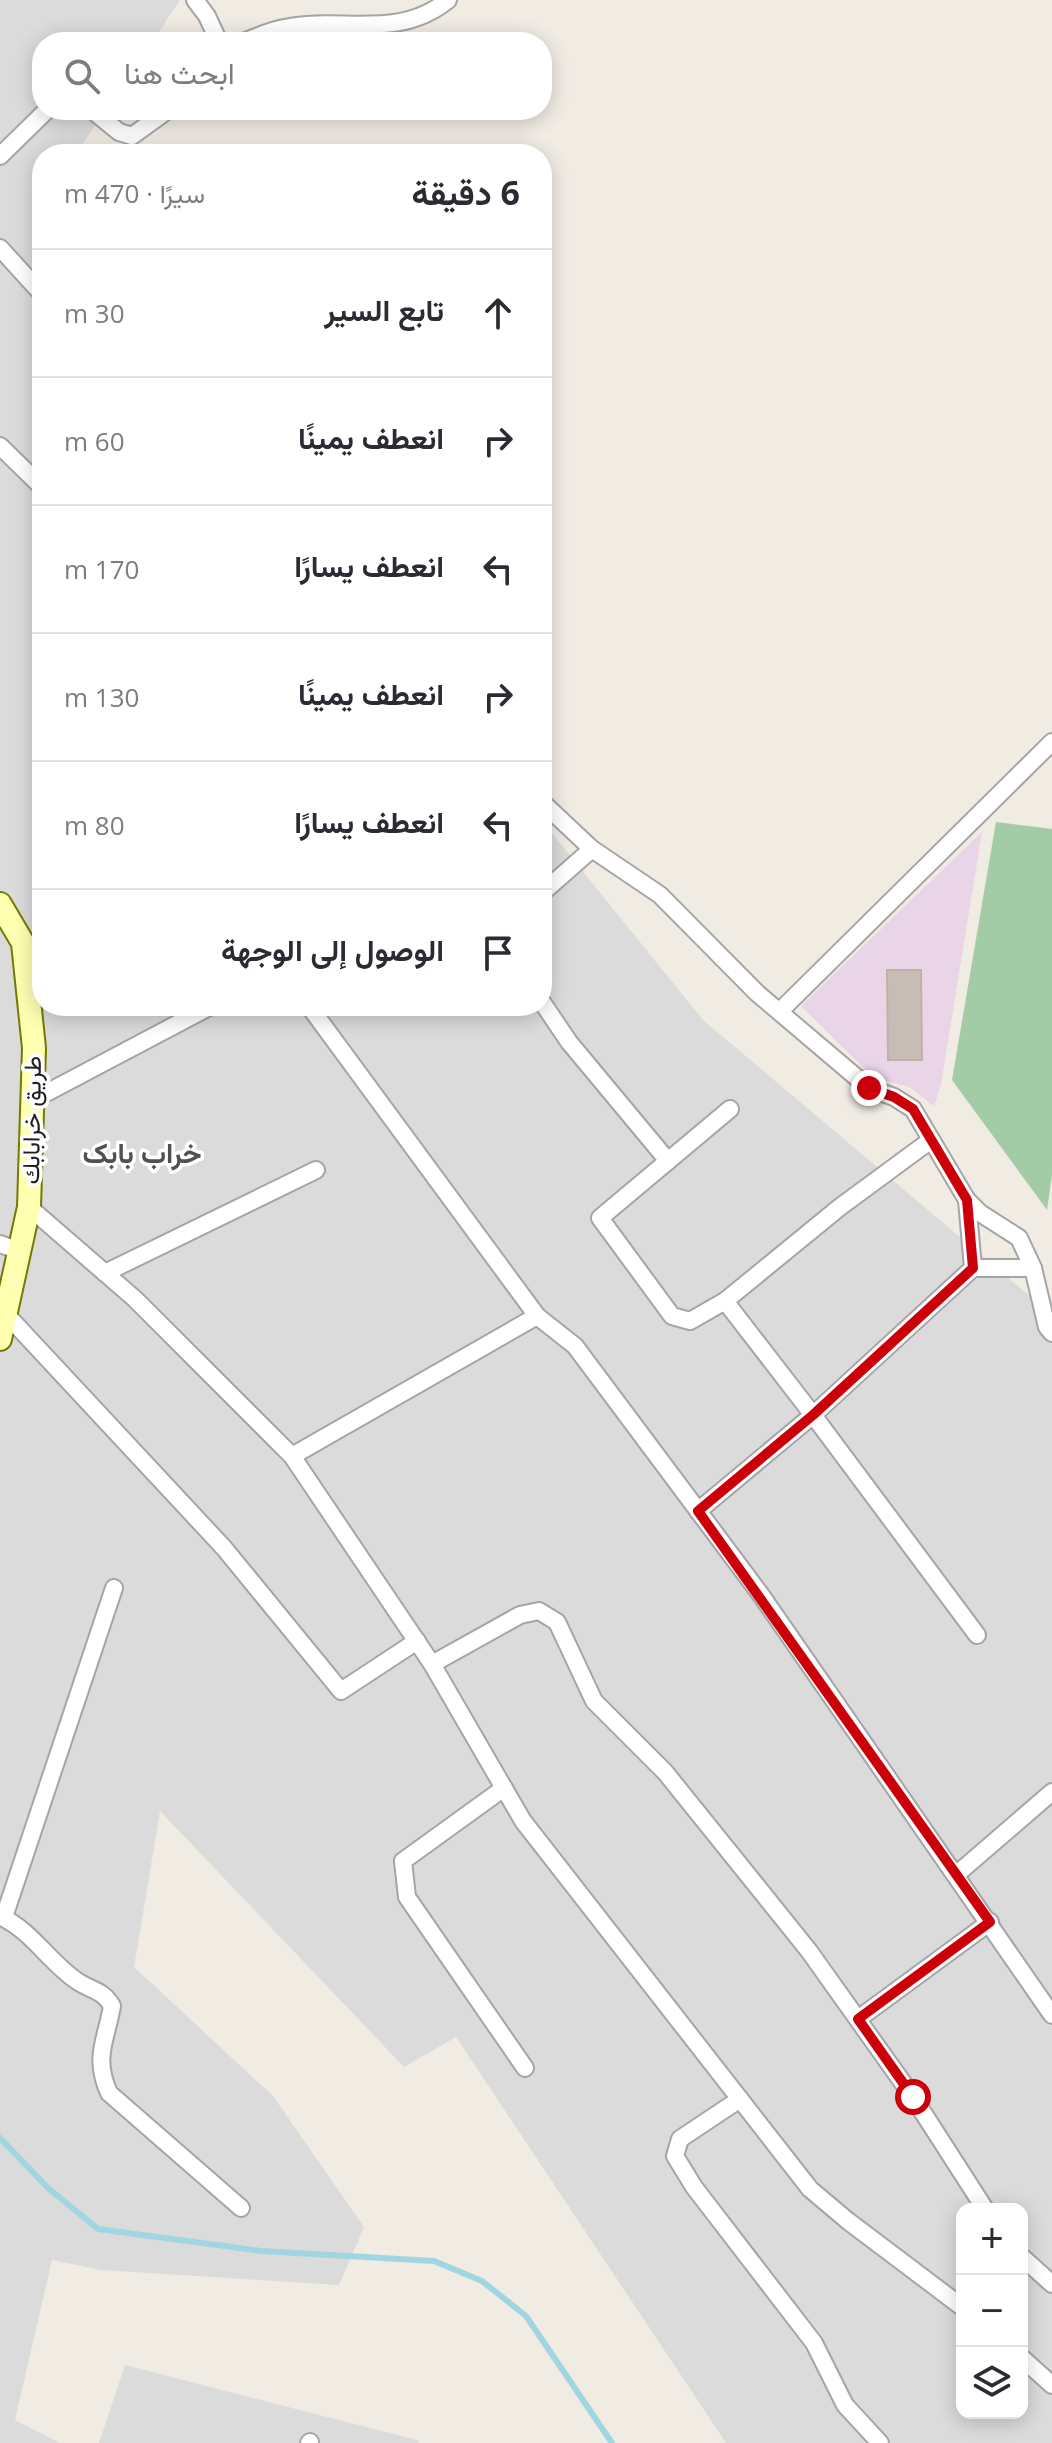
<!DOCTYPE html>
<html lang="ar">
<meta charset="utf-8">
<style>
body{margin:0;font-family:"Open Sans",Vazirmatn,sans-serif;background:#f7f7f7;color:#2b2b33;direction:rtl}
.controls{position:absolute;right:24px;bottom:24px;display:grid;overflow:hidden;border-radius:16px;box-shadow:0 4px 20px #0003}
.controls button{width:72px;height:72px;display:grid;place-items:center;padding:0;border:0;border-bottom:2px solid #e1e1e2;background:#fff;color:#2b2b33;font:40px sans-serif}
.stop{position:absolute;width:24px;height:24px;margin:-18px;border:6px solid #cc0009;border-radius:50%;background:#fff}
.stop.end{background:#cc0009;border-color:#fff;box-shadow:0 2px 8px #0008}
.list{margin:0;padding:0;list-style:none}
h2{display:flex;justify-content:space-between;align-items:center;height:104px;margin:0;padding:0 32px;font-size:34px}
h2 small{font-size:26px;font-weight:400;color:#7c7c81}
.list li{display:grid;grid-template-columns:52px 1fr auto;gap:24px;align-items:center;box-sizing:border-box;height:128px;padding:0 32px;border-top:2px solid #e1e1e2}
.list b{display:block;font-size:30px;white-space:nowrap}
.list em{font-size:26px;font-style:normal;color:#7c7c81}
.icon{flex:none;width:44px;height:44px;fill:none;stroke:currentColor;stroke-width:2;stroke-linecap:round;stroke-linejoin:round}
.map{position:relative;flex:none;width:1052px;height:2443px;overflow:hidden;direction:ltr}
.search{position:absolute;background:#fff;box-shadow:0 4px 20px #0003;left:32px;top:32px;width:520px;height:88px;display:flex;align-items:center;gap:20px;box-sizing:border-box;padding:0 28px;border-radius:32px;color:#7c7c81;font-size:30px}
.panel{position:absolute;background:#fff;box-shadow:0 4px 20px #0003;left:32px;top:144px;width:520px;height:872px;border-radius:32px;direction:rtl}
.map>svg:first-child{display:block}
.residential{fill:#dcdbdb;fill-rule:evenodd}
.industrial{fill:#ead4e7}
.cemetery{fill:#a2cba6}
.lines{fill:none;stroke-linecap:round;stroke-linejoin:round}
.stream{stroke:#9fd6e2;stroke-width:6}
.building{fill:#c8bdb6;stroke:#c3b0a4;stroke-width:2}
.minor-casing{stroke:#a5a5a5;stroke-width:20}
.secondary-casing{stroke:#737a00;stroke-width:26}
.minor{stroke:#fff;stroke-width:16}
.secondary{stroke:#ffffb2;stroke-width:22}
.route{stroke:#cc0009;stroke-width:10}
.labels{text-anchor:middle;stroke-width:7;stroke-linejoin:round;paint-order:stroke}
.street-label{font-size:24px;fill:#1e1e1e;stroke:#fff}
.quarter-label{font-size:28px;font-weight:bold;fill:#515151;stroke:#fff}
</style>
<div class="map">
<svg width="1052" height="2443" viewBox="0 0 1052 2443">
<rect width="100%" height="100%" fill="#f0ebe3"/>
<g class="residential">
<path d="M0,0H180L152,42H42V110H105L76,154H42V203L32,219L42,230V1006H542V821L703,1020L1052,1315V2443H726L456,2037L404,2067L160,1811L134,1967L273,2096L364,2227L339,2285L101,2270L52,2260L15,2420L60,2443H0ZM962,2209H1022V2413H962Z"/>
<polygon points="125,2365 417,2440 419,2443 99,2443"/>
</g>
<polygon class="industrial" points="982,832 941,1084 934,1106 909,1087 873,1077 801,1006"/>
<polygon class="cemetery" points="996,822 1052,829 1052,1175 1047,1210 952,1080"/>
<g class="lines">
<polyline class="stream" points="0,2138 48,2188 98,2229 261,2251 434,2261 482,2281 526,2316 612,2443"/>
</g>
<polygon class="building" points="887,970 921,970 922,1060 888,1060"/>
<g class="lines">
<defs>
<g id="minor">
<polyline points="195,0 207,16 219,42"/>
<path d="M243,42C257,37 271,30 285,28C342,16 397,41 448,0"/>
<polyline points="92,110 119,132 132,136 168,110"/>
<polyline points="0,156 47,110"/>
<polyline points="0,248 42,294"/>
<polyline points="0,446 42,487"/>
<polyline points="542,802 592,849 660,895 757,993 869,1088 894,1097 913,1109 967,1200 980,1213 1019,1238 1033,1268 1047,1327 1052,1333"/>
<polyline points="542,893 592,849"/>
<polyline points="542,1002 569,1042 668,1161"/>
<polyline points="309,1006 537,1316 575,1346 761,1595 1052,2015"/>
<polyline points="780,1011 1052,742"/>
<polyline points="33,1100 211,1006"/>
<polyline points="967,1200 973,1268"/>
<polyline points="29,1207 135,1299 292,1456 432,1664 523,1821 810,2189 848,2221 962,2307"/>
<polyline points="0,1244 20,1251"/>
<polyline points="105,1273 316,1170"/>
<polyline points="725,1301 690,1321 672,1316 600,1218 730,1109"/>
<polyline points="6,1314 224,1548 341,1691 417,1641"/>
<polyline points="292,1456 537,1316"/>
<polyline points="698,1511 813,1415 725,1301 840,1207 931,1140"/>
<polyline points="977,1635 813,1415 973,1268 1033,1268"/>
<polyline points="432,1664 520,1615 539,1611 557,1622 594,1701 665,1772 809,1951 913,2097 985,2209"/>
<polyline points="504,1788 403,1861 407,1897 525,2068"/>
<polyline points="957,1874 1052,1792"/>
<path d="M0,1916C32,1931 49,1962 77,1981C92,1991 103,1990 112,2006C106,2041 93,2057 109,2093L241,2208"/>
<polyline points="4,1917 114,1588"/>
<polyline points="858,2019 990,1922"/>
<polyline points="740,2099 680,2139 675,2156 694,2187 814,2343 845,2405 880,2443"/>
<polyline points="1022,2257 1052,2284"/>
<polyline points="1022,2358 1052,2385"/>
<polyline points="309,2443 310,2442"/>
</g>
<polyline id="secondary" points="0,904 23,943 34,1048 29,1207 0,1339"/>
</defs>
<use href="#minor" class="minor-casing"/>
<use href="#secondary" class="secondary-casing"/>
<use href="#minor" class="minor"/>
<use href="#secondary" class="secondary"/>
</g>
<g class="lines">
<polyline class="route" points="869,1088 894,1097 913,1109 967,1200 973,1268 813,1415 698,1511 990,1922 858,2019 913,2097"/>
</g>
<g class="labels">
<g class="street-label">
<text transform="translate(32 1120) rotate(-89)" y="8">طريق خرابابك</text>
</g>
<g class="quarter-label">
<text x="142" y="1163">خراب بابک</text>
</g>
</g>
</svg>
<div class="controls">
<button>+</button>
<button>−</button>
<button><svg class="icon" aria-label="layers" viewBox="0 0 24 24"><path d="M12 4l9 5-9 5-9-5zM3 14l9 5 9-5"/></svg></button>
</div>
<div class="stop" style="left:913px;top:2097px"></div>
<div class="stop end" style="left:869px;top:1088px"></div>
<div class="search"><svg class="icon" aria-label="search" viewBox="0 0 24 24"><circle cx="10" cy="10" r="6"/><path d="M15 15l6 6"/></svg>ابحث هنا</div>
<section class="panel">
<h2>6 دقيقة<small>سيرًا · 470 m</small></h2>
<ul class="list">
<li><svg class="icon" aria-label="ahead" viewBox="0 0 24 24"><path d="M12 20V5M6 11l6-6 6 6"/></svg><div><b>تابع السير</b></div><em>30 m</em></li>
<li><svg class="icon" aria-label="right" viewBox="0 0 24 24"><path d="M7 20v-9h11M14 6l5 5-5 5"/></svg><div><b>انعطف يمينًا</b></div><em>60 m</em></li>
<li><svg class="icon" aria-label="left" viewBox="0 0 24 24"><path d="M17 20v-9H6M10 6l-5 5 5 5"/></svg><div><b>انعطف يسارًا</b></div><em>170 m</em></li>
<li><svg class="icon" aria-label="right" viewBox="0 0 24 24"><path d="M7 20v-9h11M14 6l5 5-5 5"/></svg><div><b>انعطف يمينًا</b></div><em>130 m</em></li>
<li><svg class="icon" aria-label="left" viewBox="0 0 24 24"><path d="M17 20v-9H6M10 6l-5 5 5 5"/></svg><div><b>انعطف يسارًا</b></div><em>80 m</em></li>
<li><svg class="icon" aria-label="arrive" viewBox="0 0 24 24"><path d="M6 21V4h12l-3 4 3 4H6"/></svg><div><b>الوصول إلى الوجهة</b></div></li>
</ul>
</section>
</div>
